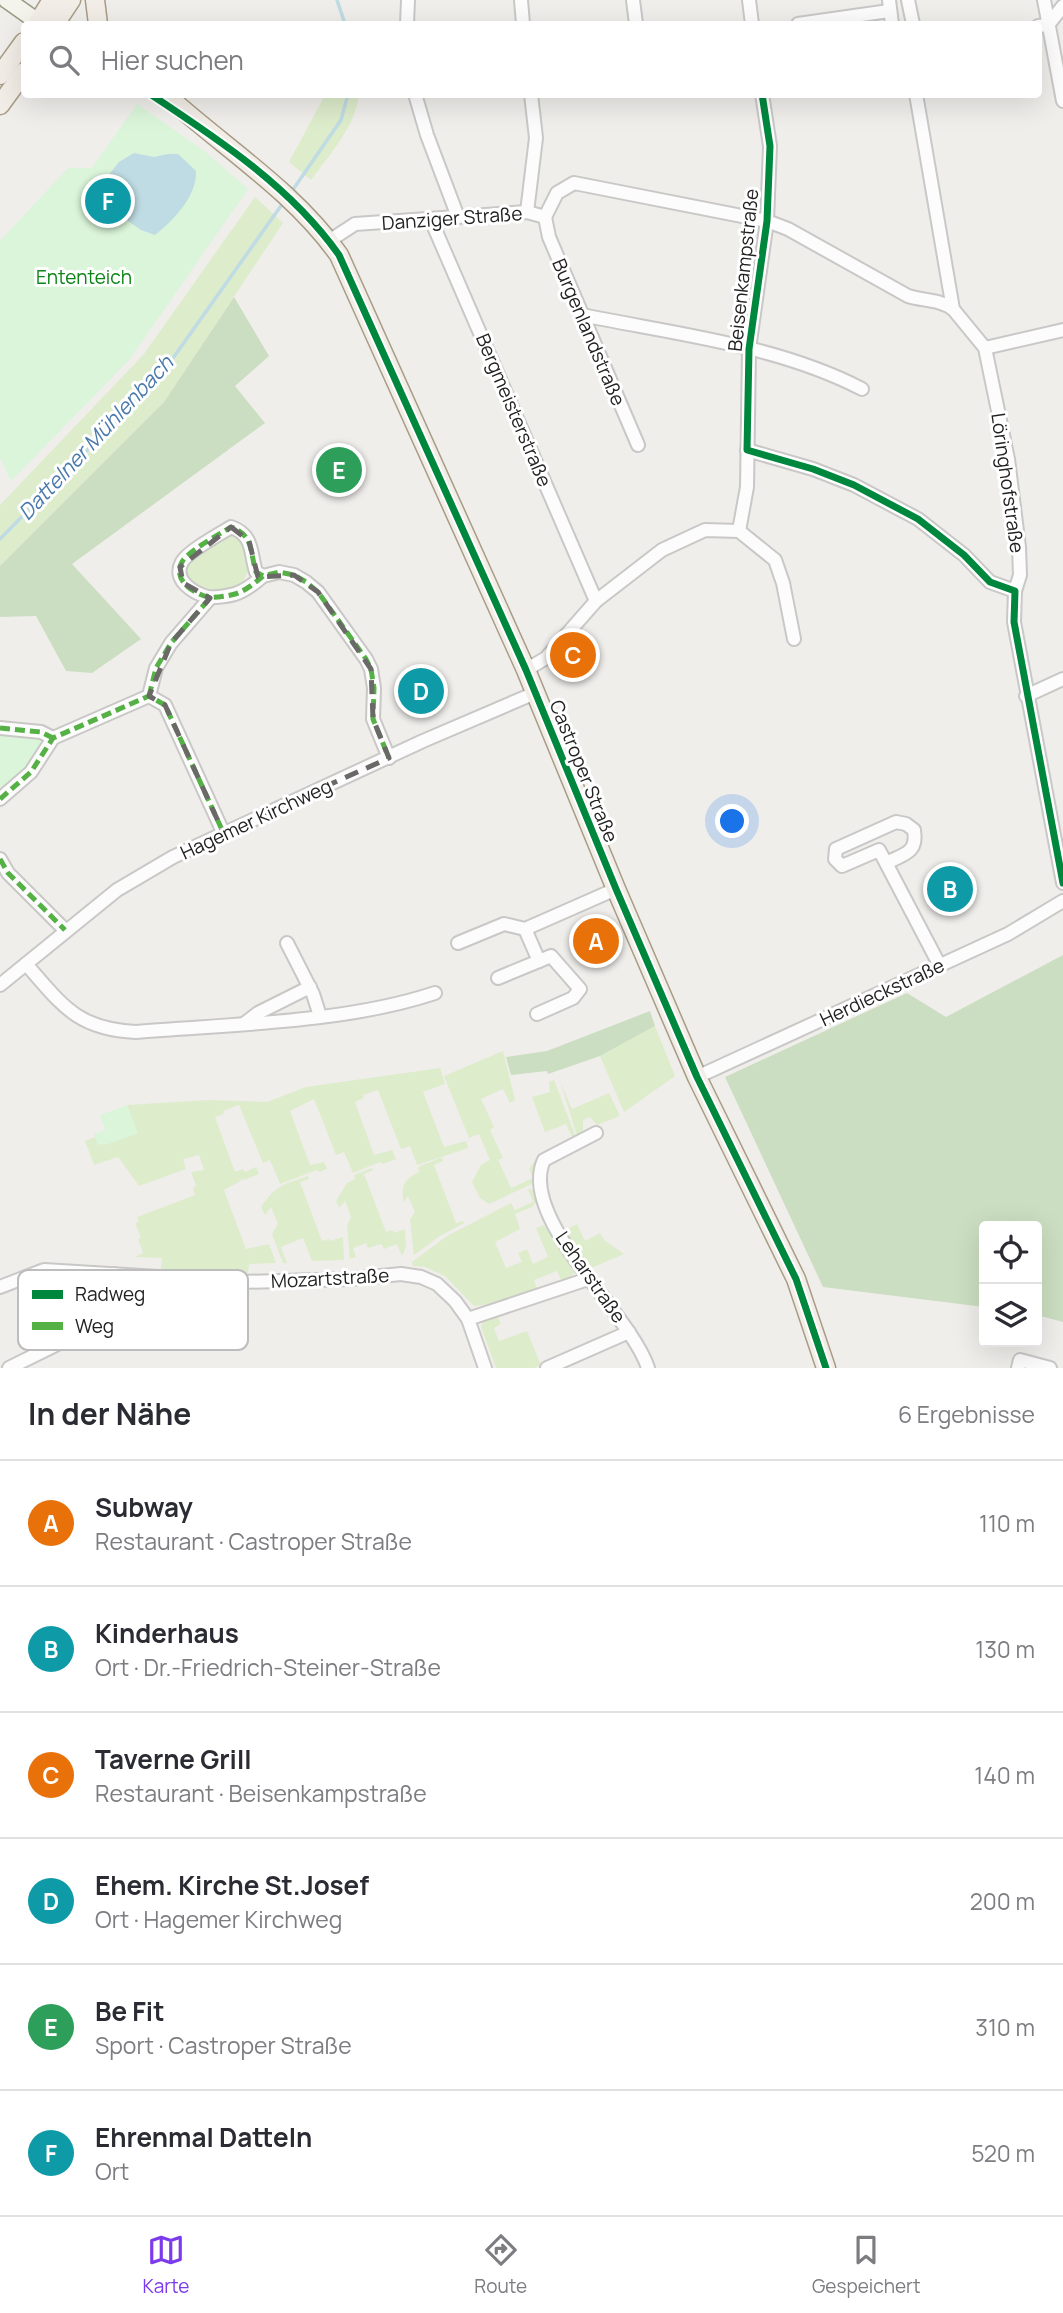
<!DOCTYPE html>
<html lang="de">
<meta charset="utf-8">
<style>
body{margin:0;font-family:Manrope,sans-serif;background:#f2f2f3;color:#2b2b33}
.controls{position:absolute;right:21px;bottom:21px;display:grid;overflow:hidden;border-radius:7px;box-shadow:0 7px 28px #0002}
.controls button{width:63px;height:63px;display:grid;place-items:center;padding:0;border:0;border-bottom:2px solid #e1e1e2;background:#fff;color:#2b2b33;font:35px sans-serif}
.you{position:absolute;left:733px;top:822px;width:24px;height:24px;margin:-18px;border:5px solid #fff;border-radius:50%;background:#1a73e8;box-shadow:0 0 0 10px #1a73e833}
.badge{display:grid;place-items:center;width:46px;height:46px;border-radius:50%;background:#7c3aed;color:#fff;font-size:23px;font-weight:700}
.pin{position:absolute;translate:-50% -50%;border:4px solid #fff;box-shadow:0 2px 7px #0006}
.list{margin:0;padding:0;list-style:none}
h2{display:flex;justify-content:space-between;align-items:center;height:91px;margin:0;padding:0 28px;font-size:30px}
h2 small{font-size:23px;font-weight:400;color:#7c7c81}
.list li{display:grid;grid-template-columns:46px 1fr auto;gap:21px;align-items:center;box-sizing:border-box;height:126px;padding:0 28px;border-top:2px solid #e1e1e2}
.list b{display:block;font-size:26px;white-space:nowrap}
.list p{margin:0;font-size:23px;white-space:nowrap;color:#7c7c81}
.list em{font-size:23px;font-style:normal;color:#7c7c81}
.icon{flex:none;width:38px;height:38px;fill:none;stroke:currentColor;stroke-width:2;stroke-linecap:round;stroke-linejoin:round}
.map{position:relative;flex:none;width:1063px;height:1368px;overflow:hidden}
.search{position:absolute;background:#fff;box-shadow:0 7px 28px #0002;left:21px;right:21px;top:21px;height:77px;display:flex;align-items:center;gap:18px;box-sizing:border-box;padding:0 24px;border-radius:7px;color:#7c7c81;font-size:26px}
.sheet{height:847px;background:#fff}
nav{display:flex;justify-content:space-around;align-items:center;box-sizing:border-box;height:98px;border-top:2px solid #e1e1e2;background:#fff;font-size:19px;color:#7c7c81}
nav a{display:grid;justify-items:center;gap:4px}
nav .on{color:#7c3aed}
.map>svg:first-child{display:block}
.grass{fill:#ddeccb}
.forest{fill:#cbdec1}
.park{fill:#daf5da}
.water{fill:#bfdbe3}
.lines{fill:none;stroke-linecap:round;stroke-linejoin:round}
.stream{stroke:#bfdbe3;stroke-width:3.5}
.minor-casing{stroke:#c9c8c7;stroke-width:16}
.secondary-casing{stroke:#999a82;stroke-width:19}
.primary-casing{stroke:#a79c86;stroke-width:21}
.minor{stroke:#fdfcfc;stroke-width:12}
.secondary{stroke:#f4f4ed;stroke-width:16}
.primary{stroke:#f3ede7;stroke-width:18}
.quiet{stroke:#55b145;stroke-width:5;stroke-dasharray:10 5;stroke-linecap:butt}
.cycleway-casing{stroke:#fff;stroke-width:11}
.cycleway{stroke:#00873e;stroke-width:7}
.marked{fill:none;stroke:#6a6968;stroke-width:5;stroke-dasharray:14 9;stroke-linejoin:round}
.labels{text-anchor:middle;stroke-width:6;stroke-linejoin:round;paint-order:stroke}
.street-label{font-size:19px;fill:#222;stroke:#fff}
.park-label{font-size:19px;fill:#0c8416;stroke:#fff}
.water-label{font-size:21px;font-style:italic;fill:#4a7aab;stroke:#fff}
.key{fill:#fff;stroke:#bdbdbd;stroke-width:2}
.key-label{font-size:19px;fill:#222}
</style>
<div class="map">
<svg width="1063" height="1368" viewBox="0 0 1063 1368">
<rect width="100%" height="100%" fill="#f0eeeb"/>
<g class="grass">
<path d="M325,95H359C355,127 330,154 311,180L289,162Z"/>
<polygon points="255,197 283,223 164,402 0,566 0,505 144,354"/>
<path d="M233,534H238L247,549L249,569L244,580L236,589L227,592L196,586L186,574C187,556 213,545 227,536Z"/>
<polygon points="655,1026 675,1076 624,1112 600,1056"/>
<polygon points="503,1051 515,1100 510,1103 503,1089 481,1099 494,1127 490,1130 503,1158 498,1160 511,1188 533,1178 529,1169 538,1156 540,1158 534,1175 536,1182 489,1204 480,1198 472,1182 481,1165 490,1160 479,1134 469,1138 444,1076"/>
<polygon points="440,1068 445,1084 423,1092 444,1147 466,1141 468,1148 417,1165 410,1146 401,1149 378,1090 363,1095 364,1098 355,1102 374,1155 392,1150 396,1159 383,1164 380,1162 353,1173 344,1152 336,1155 314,1099 290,1111 310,1165 324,1162 327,1169 319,1172 317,1170 280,1184 270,1160 263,1163 239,1105 223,1111 224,1114 215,1117 235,1172 243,1169 245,1172 256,1167 259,1174 244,1180 228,1176 242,1180 224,1190 246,1249 269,1244 276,1263 249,1264 248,1273 161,1269 162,1258 135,1257 143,1253 138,1239 141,1238 135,1223 139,1222 137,1217 195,1195 193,1188 196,1186 191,1172 204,1170 199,1155 183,1159 186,1169 139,1186 118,1157 94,1165 85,1141 95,1137 98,1145 137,1133 127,1105 209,1100 267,1102 306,1087"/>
<polygon points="554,1080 577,1140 574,1141 566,1124 545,1132 532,1097 550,1092 549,1082"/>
<polygon points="560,1081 572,1109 609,1093 620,1116 597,1125 590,1117 583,1120 583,1132 578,1139"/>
<path d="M442,1157L443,1161L434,1165L456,1223L463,1221L464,1223L440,1236L414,1255L410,1219L415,1212L408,1196L404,1202C400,1187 405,1178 419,1172L418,1167Z"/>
<polygon points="372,1168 373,1170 364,1174 386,1232 393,1230 394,1233 405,1229 406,1247 402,1256 397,1244 384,1249 381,1244 368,1248 366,1243 353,1248 356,1257 350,1259 347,1226 351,1217 345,1201 339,1208 336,1201 347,1183 355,1179 354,1175"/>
<path d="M308,1176L309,1179L300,1182L322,1241L329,1239L330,1241L343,1237L344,1260L312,1261L303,1238L281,1247L287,1263H283L272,1234L278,1224L271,1207L265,1215L261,1207C276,1185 284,1184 308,1176Z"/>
<polygon points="528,1189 538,1190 541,1197 532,1207 515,1214 520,1229 495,1242 506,1268 522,1262 518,1253 527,1249 533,1264 548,1257 536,1228 544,1225 574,1269 575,1272 569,1278 561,1280 557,1271 534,1280 537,1288 491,1304 474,1306 445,1276 425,1267 413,1266 412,1262 447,1236 511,1203 515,1210 533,1202"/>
<polygon points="577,1224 585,1241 600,1233 604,1240 624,1254 589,1269 564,1231"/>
<polygon points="497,1315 501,1324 494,1328 499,1341 527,1331 541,1365 534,1368 496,1368 481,1327 484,1319"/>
</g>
<g class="forest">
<polygon points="234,297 269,356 235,386 265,423 72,564 141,639 92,673 66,671 36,616 0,617 0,566 164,402"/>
<polygon points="1063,955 1063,1322 1037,1315 1037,1226 984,1226 984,1307 823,1287 725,1077 907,993 946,1017"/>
<polygon points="650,1011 655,1026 600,1056 548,1074 547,1071 511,1075 506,1057 547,1051"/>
</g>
<g class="park">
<polygon points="137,104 203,150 248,189 129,360 11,481 0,458 0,241 68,168 92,168"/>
<path d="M0,731L39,737L41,741C38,763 19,776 4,790L0,789Z"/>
<polygon points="127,1105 138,1133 106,1145 103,1143 98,1145 94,1134 105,1130 100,1115"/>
</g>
<path class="water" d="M134,153L154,157L168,154H178L196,171C197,196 174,220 155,235L141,230L124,218L131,207L101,185L119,162Z"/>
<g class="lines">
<g class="stream">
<polyline points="337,0 345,24"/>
<polyline points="292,191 341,120 348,94"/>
<polyline points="0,539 161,375 283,203"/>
</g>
<defs>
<g id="minor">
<polyline points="521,0 523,24"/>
<polyline points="633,0 636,24"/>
<polyline points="749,0 752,24"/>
<polyline points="889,0 892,24"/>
<polyline points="908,0 913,24"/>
<polyline points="1044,0 1063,101"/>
<polyline points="407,24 408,0"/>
<polyline points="798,24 889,11"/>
<polyline points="1038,26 1048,25 1063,6"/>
<polyline points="415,94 427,135 458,217"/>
<polyline points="916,94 953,309 985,348 1008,459 1019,547 1020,575 1015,591 1014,622 1063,883"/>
<polyline points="527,212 536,138 531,94"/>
<polyline points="545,217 549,237 638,445"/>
<polyline points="431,220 596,601"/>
<path d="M329,241L355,224L527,212L545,217L557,193L574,183L767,221L788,229L908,296C924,301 939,299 953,309"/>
<path d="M582,315C675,334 777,345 862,389"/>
<polyline points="985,348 1063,330"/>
<polyline points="747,450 813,469 854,485 918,519 964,555 990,582 1015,591"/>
<polyline points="739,531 775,560 783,583 794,639"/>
<path d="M263,576C255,583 245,591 235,594C228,596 214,598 208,597C193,593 172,580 182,562C188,551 220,534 231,527C254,535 250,553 256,572L263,576L279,572L294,575L306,582L318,592L366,659L371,669L374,688L373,719L389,758"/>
<polyline points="526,670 546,658 596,601 662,550 705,530 739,531 747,487 749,349 767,221 770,146 762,94"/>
<polyline points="149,696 156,668 171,643 210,598"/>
<polyline points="1026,696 1063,679"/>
<polyline points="0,728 41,732 53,738"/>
<polyline points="0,799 31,772 53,738 149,696 165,705 223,832"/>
<polyline points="0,859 8,873 65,930"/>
<path d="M886,863L879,850L842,866L835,859L836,849L896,822L906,824L914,830C918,853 904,854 886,863L940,966"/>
<polyline points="287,943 313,994 320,1016"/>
<polyline points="458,943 504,924 525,929 616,889"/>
<path d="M26,964C63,1006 77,1029 136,1032C231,1024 345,1023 435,993"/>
<polyline points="498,978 539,961 525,929"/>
<polyline points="0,985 117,890 173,857 423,741 535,693"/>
<polyline points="537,1014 573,998 580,989 551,956 539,961"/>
<polyline points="245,1023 258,1013 310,987"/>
<polyline points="697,1077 1008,934 1063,901"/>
<path d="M596,1133L544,1160C517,1218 631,1314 648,1368"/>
<polyline points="0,1287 44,1270 241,1282 351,1279 401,1274 421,1277 437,1284 455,1301 468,1319 485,1368"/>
<polyline points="468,1319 588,1279"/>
<polyline points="9,1368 102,1322 117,1301 114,1274"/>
<polyline points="547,1368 629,1332"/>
<polyline points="1018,1368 1020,1360 1050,1368"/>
</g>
<polyline id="secondary" points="7,0 38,22"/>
<g id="primary">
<polyline points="95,0 98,24"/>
<polyline points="37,24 52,0"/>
<polyline points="55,24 71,0"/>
<polyline points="0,75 24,42"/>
<path d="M165,94C223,147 293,190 339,255L526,670L616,889L697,1077L796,1279L826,1368"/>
<polyline points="0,105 24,72"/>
</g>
</defs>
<use href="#minor" class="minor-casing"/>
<use href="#secondary" class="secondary-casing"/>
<use href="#primary" class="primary-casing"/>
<use href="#minor" class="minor"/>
<use href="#secondary" class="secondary"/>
<use href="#primary" class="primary"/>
<g class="quiet">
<path d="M263,576C255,583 245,591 235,594C228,596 214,598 208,597C193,593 172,580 182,562C188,551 220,534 231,527C254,535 250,553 256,572L263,576L279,572L294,575L306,582L318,592L366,659L371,669L374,688L373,719L389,758"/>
<polyline points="149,696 156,668 171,643 210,598"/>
<polyline points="0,728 41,732 53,738"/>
<polyline points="0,799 31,772 53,738 149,696 165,705 223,832"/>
<polyline points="0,859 8,873 65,930"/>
</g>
<defs>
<g id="cycleway">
<path d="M150,94C218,139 291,187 339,255L526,670L616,889L697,1077L796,1279L826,1368"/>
<polyline points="762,94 770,146 767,221 749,349 747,450 813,469 854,485 918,519 964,555 990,582 1015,591 1014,622 1063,883"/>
</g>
</defs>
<use href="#cycleway" class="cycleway-casing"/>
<use href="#cycleway" class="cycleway"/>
</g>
<path class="marked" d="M231,527L249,541L258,577L294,575L318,592L371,669L373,719L389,758L223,832L165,705L149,696L171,643L210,598L183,583L180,567Z"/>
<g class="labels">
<g class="street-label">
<text transform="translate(452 218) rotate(-4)" y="7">Danziger Straße</text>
<text transform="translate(743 270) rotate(-84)" y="7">Beisenkampstraße</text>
<text transform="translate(589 332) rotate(67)" y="7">Burgenlandstraße</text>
<text transform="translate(514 410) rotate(67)" y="7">Bergmeisterstraße</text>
<text transform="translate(1008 483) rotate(82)" y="7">Löringhofstraße</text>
<text transform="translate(584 771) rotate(68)" y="7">Castroper Straße</text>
<text transform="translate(256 819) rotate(-25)" y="7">Hagemer Kirchweg</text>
<text transform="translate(882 992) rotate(-25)" y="7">Herdieckstraße</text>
<text transform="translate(591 1277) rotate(55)" y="7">Leharstraße</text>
<text transform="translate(330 1278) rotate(-3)" y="7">Mozartstraße</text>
</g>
<g class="park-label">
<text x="84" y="284">Ententeich</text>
</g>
<g class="water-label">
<text transform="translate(96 438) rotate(-47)" y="7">Dattelner Mühlenbach</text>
</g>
</g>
<rect x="18" y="1270" width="230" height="80" rx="10" class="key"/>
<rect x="32" y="1290" width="31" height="9" fill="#00873e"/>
<rect x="32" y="1322" width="31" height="8" fill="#55b145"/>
<g class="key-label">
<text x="75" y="1301">Radweg</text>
<text x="75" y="1333">Weg</text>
</g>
</svg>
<div class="controls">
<button><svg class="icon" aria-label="locate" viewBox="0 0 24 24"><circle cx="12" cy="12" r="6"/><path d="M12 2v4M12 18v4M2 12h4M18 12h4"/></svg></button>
<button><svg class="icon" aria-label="layers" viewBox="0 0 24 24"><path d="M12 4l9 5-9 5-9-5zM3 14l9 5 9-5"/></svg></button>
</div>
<div class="you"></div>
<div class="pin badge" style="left:596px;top:941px;background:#e8710a">A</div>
<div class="pin badge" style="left:950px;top:889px;background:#0f9aa8">B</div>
<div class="pin badge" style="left:573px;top:655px;background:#e8710a">C</div>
<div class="pin badge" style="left:421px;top:691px;background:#0f9aa8">D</div>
<div class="pin badge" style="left:339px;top:470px;background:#2e9e5b">E</div>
<div class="pin badge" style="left:108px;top:201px;background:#0f9aa8">F</div>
<div class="search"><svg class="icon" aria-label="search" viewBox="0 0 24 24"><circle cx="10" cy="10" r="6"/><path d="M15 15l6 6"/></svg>Hier suchen</div>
</div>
<section class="sheet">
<h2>In der Nähe<small>6 Ergebnisse</small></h2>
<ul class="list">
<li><span class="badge" style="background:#e8710a">A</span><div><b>Subway</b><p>Restaurant · Castroper Straße</p></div><em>110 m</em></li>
<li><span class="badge" style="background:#0f9aa8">B</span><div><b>Kinderhaus</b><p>Ort · Dr.-Friedrich-Steiner-Straße</p></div><em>130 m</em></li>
<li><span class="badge" style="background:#e8710a">C</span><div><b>Taverne Grill</b><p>Restaurant · Beisenkampstraße</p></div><em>140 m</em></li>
<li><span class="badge" style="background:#0f9aa8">D</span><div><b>Ehem. Kirche St.Josef</b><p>Ort · Hagemer Kirchweg</p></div><em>200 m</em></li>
<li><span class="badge" style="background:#2e9e5b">E</span><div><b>Be Fit</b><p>Sport · Castroper Straße</p></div><em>310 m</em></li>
<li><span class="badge" style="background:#0f9aa8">F</span><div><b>Ehrenmal Datteln</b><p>Ort</p></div><em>520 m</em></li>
</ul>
</section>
<nav>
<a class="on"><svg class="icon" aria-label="map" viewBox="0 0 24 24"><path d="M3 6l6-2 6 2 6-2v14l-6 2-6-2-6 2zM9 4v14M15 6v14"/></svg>Karte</a>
<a><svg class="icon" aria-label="directions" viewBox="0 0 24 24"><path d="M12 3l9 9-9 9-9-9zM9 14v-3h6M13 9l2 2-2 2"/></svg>Route</a>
<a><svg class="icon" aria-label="saved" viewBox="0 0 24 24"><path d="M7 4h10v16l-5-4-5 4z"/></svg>Gespeichert</a>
</nav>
